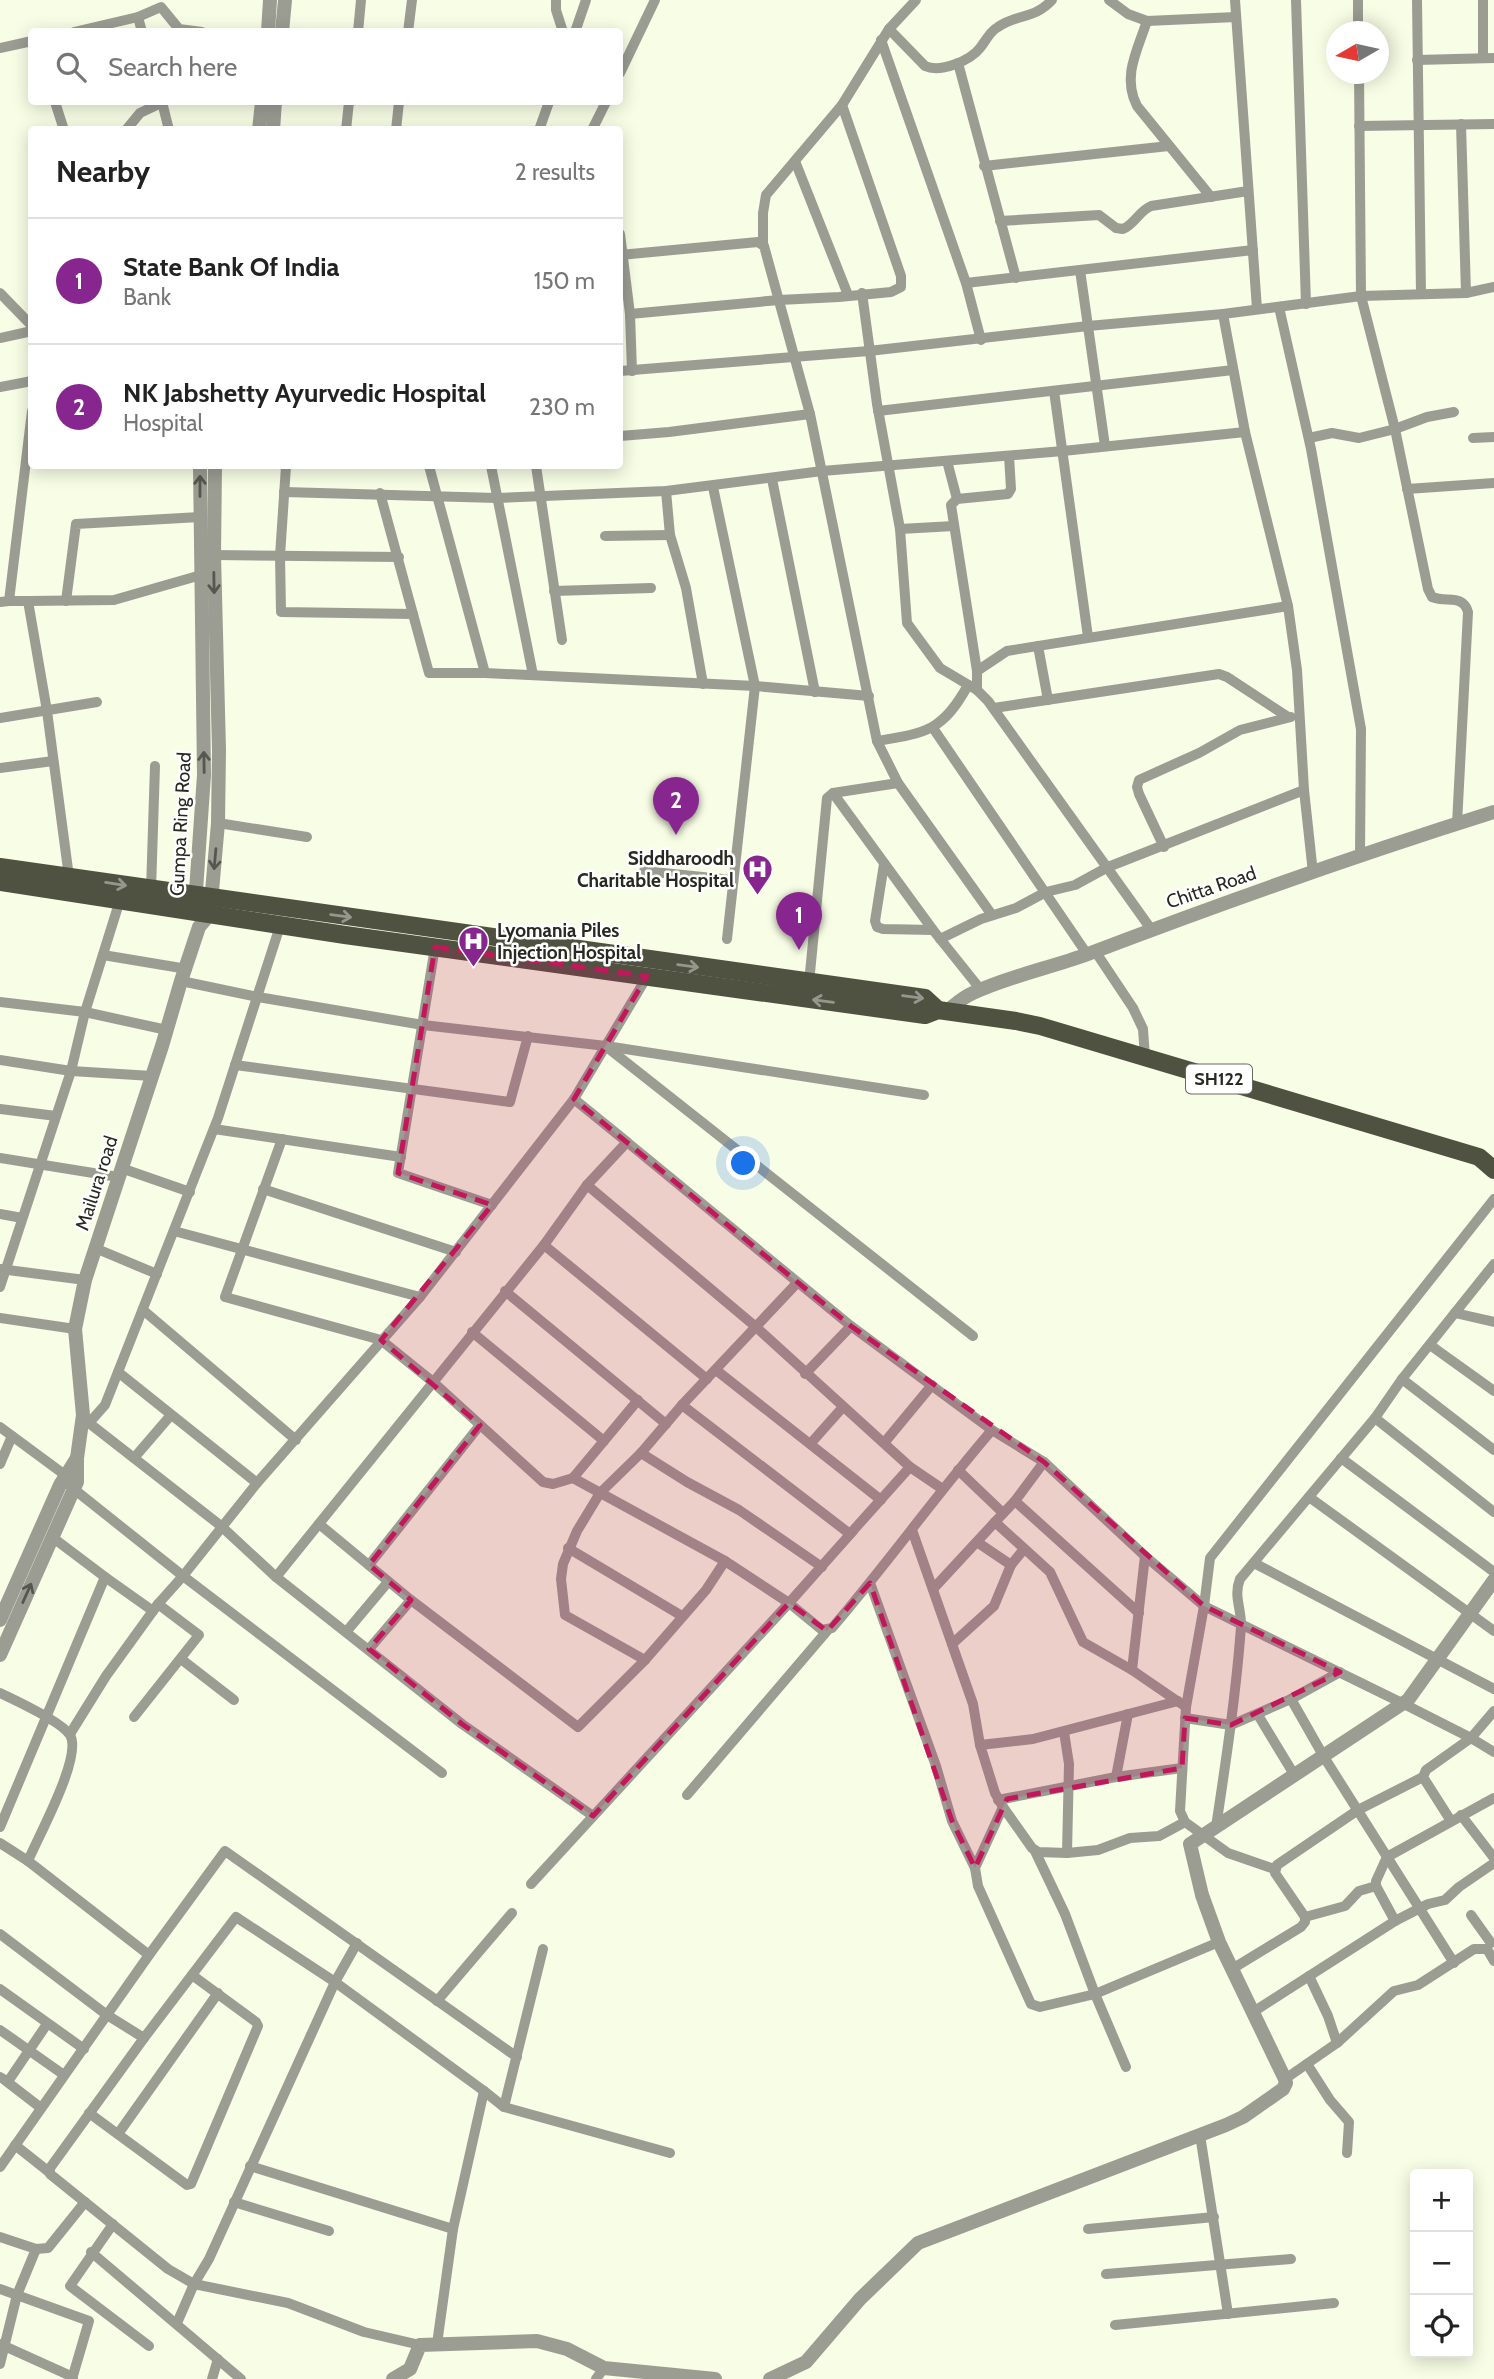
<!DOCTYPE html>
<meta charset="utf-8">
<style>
body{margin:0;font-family:Cabin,sans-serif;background:#f6f6f6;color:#222}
.controls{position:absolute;right:21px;bottom:21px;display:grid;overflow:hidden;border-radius:7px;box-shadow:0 4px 18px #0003}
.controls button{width:63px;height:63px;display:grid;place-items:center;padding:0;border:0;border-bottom:2px solid #e0e0e0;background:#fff;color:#222;font:35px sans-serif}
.compass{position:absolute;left:1326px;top:21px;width:63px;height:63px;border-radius:50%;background:#fff;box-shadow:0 4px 18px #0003;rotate:261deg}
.you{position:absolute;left:744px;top:1164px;width:24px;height:24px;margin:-18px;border:5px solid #fff;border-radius:50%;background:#1a73e8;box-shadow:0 0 0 10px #1a73e833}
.badge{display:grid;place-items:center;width:46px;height:46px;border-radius:50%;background:#88268f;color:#fff;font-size:23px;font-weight:700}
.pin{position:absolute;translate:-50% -58px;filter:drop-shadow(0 2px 4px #0008)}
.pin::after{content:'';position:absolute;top:37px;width:24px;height:21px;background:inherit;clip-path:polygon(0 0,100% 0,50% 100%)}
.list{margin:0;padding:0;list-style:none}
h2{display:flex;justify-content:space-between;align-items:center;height:91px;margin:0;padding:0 28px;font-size:30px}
h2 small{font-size:23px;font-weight:400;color:#767676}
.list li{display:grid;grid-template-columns:46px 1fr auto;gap:21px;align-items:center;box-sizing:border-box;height:126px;padding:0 28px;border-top:2px solid #e0e0e0}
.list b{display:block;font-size:26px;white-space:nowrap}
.list p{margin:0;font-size:23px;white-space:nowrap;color:#767676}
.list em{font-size:23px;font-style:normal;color:#767676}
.icon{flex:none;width:38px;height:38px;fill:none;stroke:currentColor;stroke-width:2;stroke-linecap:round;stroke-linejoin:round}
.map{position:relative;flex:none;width:1494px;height:2379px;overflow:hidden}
.search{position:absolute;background:#fff;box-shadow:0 4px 18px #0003;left:28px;top:28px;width:595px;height:77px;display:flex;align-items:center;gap:18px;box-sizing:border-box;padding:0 24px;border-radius:7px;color:#767676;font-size:26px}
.panel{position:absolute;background:#fff;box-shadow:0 4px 18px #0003;left:28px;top:126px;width:595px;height:343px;border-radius:7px}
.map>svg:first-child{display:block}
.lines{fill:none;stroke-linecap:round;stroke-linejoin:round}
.minor{stroke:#9b9d93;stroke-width:10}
.tertiary{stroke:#9b9d93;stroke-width:14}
.primary{stroke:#4f5241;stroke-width:18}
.oneway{stroke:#56574e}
.oneway2{stroke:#95978d}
.marked{fill:#c2185b;fill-opacity:0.2;stroke:#c2185b;stroke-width:5;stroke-dasharray:14 9;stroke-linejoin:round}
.labels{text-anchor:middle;stroke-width:5;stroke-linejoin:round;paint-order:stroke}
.shield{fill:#fff;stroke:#686963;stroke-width:2}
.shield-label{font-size:18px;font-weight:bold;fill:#282920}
.street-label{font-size:19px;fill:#282920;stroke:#fff}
.poi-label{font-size:19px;font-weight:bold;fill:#282920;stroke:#fff;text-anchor:end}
</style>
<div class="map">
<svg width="1494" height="2379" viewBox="0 0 1494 2379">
<rect width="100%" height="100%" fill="#f8fde5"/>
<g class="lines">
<g class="minor">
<polyline points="556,0 556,10 563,32"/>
<polyline points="1109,0 1128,14 1147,21 1236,17"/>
<polyline points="1235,0 1257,309"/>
<polyline points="1296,0 1306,304"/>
<polyline points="1358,0 1358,32"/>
<polyline points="1417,0 1421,294"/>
<polyline points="1483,0 1483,58"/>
<polyline points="138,17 142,32"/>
<path d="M1147,21C1137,51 1122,77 1137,106L1211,197"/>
<path d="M889,29L925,66C940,73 970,61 980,48C986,41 989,32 998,27C1017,14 1035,19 1052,0"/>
<polyline points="74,32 138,17 161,7 179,29 202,32"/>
<polyline points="358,32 361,0"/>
<polyline points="408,32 412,0"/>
<polyline points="575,32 586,0"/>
<polyline points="881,40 966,283 981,340"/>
<polyline points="0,48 32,41"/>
<polyline points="1417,60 1494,58"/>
<polyline points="958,63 1016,278"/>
<polyline points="620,73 655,0"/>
<path d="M1359,74L1361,296L1395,429L1428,589L1432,597C1447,603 1463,594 1468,612L1457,824"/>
<polyline points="55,102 64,130"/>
<polyline points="162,102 169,130"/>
<polyline points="1461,124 1466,293"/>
<polyline points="1359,126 1494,124"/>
<polyline points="126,130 140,113 163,102"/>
<polyline points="346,130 349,102"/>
<polyline points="396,130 399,102"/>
<polyline points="539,130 549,102"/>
<polyline points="592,130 606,102"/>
<polyline points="795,161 848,295"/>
<polyline points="984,166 1169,146"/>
<path d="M1000,221L1099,215L1116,228L1123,229C1135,224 1139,211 1151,206L1248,191"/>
<polyline points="620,234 630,314 632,371"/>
<polyline points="763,243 763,213 766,195 842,105 889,29 916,0"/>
<polyline points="620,255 758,242 764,246 810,414 877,741 898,783 992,915"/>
<polyline points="1080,270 1105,446"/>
<polyline points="966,283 1253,250"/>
<polyline points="0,293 32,326"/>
<polyline points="862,293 877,404 900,529 907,623 940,668 977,690 988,701 1151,929"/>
<polyline points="1279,307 1311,449 1361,729 1360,855"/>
<polyline points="630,314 779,300 839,297 891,292 901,287 901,276 842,105"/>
<polyline points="1223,314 1245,432 1288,606 1297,670 1304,790 1313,873"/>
<polyline points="0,338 32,331"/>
<polyline points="620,371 869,351 1088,326 1223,314 1361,296 1466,293 1494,287"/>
<polyline points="0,387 32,381"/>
<polyline points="1054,391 1088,637"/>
<polyline points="878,411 1233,370"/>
<polyline points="620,436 669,432 810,414"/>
<polyline points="1309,438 1332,433 1359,438 1395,429 1427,417 1454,412"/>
<polyline points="1473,438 1494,437"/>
<polyline points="947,461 957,499"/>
<polyline points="286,466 280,556 281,612 413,614"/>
<polyline points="429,466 485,673"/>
<polyline points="491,466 533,675"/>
<polyline points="536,466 562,640"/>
<polyline points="772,479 815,692"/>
<polyline points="713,487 755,686 727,939"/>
<polyline points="1407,489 1494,483"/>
<polyline points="666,491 670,535 686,588 703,684"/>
<polyline points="284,492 497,498 666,491 822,471 1063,451 1245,432"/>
<polyline points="380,493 429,673 485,673 755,686 869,696"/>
<polyline points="900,529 954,526"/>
<polyline points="605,536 670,535"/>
<polyline points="214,555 399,557"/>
<polyline points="554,591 651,588"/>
<polyline points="9,601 28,601 47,711 69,877"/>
<polyline points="28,601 114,600 201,575"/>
<polyline points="66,601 76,524 200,517"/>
<polyline points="0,602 9,601 32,411"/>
<polyline points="1038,646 1048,700"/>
<polyline points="977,671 1007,651 1288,606"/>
<polyline points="977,690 977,671 951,505 957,499 1008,494 1011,489 1009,456"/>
<polyline points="994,708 1219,674 1227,677 1288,717"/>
<polyline points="0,718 97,702"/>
<polyline points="933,728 1087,954"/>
<path d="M877,741C926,733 943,731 968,685"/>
<polyline points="0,768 53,761"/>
<polyline points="833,793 933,930 981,990"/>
<polyline points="218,823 307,837"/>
<polyline points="1164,847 1139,794 1137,787 1139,780 1199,753 1240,730 1291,717"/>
<polyline points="884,864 875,921 877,927 883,929 933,930"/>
<polyline points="644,871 732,880"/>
<polyline points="151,890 155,766"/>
<polyline points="940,939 981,919 1016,908 1046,892 1075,885 1108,867 1304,790"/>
<polyline points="435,947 398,1173 492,1205"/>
<polyline points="1095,951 1133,1008 1143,1029 1145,1057"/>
<polyline points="103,955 187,969"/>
<polyline points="181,981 258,997 423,1025 606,1046 924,1095"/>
<polyline points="809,983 827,798 833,793 898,783"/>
<polyline points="0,1002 85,1012 167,1030"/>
<polyline points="608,1048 973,1336"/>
<polyline points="0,1060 71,1071 152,1076"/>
<polyline points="235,1065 510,1102 528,1036"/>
<polyline points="0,1109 56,1116"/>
<polyline points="214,1129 401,1157"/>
<polyline points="282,1139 225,1297 381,1340 433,1382 543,1482 553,1484 573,1478"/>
<polyline points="627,1142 851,1326 992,1430 1044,1462 1145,1556 1204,1606 1404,1704 1471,1738 1494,1752"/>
<polyline points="0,1158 118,1177"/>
<polyline points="121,1168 190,1192"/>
<polyline points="587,1185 756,1327 910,1467 941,1488"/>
<polyline points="263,1189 456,1252"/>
<polyline points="0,1214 22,1218"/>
<polyline points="174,1231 420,1297"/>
<polyline points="544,1245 707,1379"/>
<polyline points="95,1248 157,1274"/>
<polyline points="0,1269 85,1280"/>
<polyline points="0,1287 71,1071 85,1012 120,900"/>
<polyline points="505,1291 666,1424"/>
<polyline points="143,1310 296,1440"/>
<polyline points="1455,1313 1494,1322"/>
<polyline points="0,1318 75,1329"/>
<polyline points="472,1332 604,1441"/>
<polyline points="1430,1345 1494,1391"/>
<polyline points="716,1370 881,1500"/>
<polyline points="118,1372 257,1483"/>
<polyline points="805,1374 851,1326"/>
<polyline points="1402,1379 1494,1450"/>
<path d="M638,1400L573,1478L725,1561L789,1603L822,1630L832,1628C887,1564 936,1495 992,1430"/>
<polyline points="682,1405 850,1534 910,1467"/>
<polyline points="1375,1418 1494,1512"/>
<polyline points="85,1421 89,1423 105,1405 218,1118 280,926"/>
<polyline points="89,1423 221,1526 276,1577 462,1724 593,1816"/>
<polyline points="0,1427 65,1475"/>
<polyline points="811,1443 843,1407"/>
<polyline points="884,1443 932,1385"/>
<polyline points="641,1453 687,1482 739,1510 822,1567"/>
<polyline points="134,1458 171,1415"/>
<polyline points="1341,1458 1494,1572"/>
<polyline points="1044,1462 1015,1501 995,1522 1050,1572 1083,1642 1132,1670 1186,1707"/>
<polyline points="0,1464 12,1436"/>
<polyline points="958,1470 1003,1513"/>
<polyline points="70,1486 183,1576 442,1773"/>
<polyline points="1309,1497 1494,1631"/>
<polyline points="1015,1501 1139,1613"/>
<polyline points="319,1524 411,1600 578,1727 645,1660 706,1590 725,1561"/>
<polyline points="912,1530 973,1704 980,1745 995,1793 1003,1807 1032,1848 1038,1852 1067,1853 1098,1850 1130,1838 1159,1836 1185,1822"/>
<polyline points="977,1542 1011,1565"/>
<polyline points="568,1548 682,1616"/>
<polyline points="1254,1563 1494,1689"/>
<polyline points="369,1565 480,1425"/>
<polyline points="105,1577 153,1611"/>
<polyline points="276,1577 544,1245 587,1185 627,1142 574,1099"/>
<polyline points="870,1583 936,1766 952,1821 975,1868 978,1886 1031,2004 1040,2007 1095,1994 1219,1942"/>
<polyline points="933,1589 995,1522"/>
<polyline points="346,1632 388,1582"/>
<polyline points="952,1644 994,1606 1011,1565 1024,1549"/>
<polyline points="369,1649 411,1600"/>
<polyline points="181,1659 234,1700"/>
<polyline points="645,1660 565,1615 561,1579 563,1564 577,1531 600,1493 641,1453 682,1405 797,1283"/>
<polyline points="1132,1670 1145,1556"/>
<path d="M0,1693C15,1700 62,1722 70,1735C83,1756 38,1837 28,1861"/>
<polyline points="1291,1699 1324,1757 1454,1963"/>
<polyline points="1258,1715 1295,1776"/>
<polyline points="134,1717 199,1635 158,1604"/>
<polyline points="1185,1718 1231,1725 1291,1699 1340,1672"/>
<polyline points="1064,1732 1069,1764 1067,1853"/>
<polyline points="70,1734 106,1676 158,1604 183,1576 257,1483 420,1297 574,1099 648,975"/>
<polyline points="980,1745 1033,1739 1178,1701"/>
<polyline points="1116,1777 1128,1714"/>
<polyline points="687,1795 827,1631"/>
<polyline points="998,1800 1116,1777 1182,1768"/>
<polyline points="1461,1815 1494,1858"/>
<polyline points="1451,1821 1423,1777 1426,1770 1471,1738 1494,1711"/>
<polyline points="0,1827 105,1577 52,1537"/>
<path d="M1216,1827C1226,1761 1236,1694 1241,1627C1242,1610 1233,1596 1240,1579L1375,1418L1402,1379L1494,1264"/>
<polyline points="0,1843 28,1861 149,1955"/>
<polyline points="1035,1851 1065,1914 1095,1994 1126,2067"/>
<polyline points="975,1868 1003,1807"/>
<polyline points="1274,1869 1228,1853 1185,1822 1180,1811 1186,1707 1204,1606 1210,1558 1494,1199"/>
<polyline points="531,1884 789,1603 853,1531"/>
<polyline points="1471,1915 1491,1943"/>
<polyline points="1305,1917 1345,1906 1359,1891 1376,1886"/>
<polyline points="1395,1921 1376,1886 1376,1881 1387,1857 1494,1798"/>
<polyline points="0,1934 107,2015 144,2038 236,1917 335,1982 484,2091"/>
<polyline points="1232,1969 1301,1927 1305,1922 1305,1917 1275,1873 1277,1865 1358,1810 1423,1777"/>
<polyline points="1309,1976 1328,2016 1337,2043"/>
<polyline points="0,1989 84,2049"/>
<polyline points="437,2001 512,1913"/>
<polyline points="1253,2012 1395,1921 1428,1904 1445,1900 1459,1887 1494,1863"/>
<polyline points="0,2030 64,2075"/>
<polyline points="144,2038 50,2168 50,2174 168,2269 194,2284 288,2303 364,2332 420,2345"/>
<polyline points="1307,2064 1330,2100 1349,2122 1347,2153"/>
<polyline points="0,2077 5,2080 9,2080 47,2024"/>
<polyline points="1285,2079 1337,2043 1394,1991 1418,1985 1474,1949 1487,1949 1494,1961"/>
<polyline points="6,2081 41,2108"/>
<polyline points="504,2107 543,1949"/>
<polyline points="89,2113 187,2185 191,2184 258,2026 256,2022 192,1975"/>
<polyline points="118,2134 218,1993"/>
<polyline points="1200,2135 1228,2314"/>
<polyline points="15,2145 49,2172"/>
<polyline points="250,2166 453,2229 437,2344"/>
<polyline points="0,2167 149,1955 225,1851 517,2057"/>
<polyline points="234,2202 329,2231"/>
<polyline points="113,2224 70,2286 149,2346"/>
<polyline points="453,2229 484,2091 504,2107 670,2153"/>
<polyline points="1088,2229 1214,2217"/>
<polyline points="0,2237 36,2249 17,2295 0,2364"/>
<polyline points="36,2249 48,2248 85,2202"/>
<polyline points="91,2252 241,2379"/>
<polyline points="1106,2274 1291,2259"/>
<polyline points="0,2289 89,2321 72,2379"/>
<polyline points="177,2323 194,2284 209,2259 335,1982 357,1943"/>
<polyline points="1115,2325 1334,2303"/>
<polyline points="0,2344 73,2377"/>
<polyline points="212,2379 218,2359"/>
<polyline points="596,2379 604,2368"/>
</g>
<g class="tertiary">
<polyline points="268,32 270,0"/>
<polyline points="282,32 285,0"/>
<polyline points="259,130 262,102"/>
<polyline points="273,130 275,102"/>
<polyline points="195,905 204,775 200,466"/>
<path d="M947,1011C955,1005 963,997 973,993C1009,976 1050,968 1088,954C1222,903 1357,855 1494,812"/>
<polyline points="0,1620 60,1485 77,1458"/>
<polyline points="0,1655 77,1482 77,1458 83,1415 75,1329 85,1280 162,1046 181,981 199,927 210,914 218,823 219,750 214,555 215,466"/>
<polyline points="393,2379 410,2369 420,2345 537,2341 567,2349 604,2368 715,2379"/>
<polyline points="770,2379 806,2362 860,2299 918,2243 1226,2125 1243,2117 1283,2089 1286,2083 1285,2079 1219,1942 1202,1895 1190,1844 1408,1700 1494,1580"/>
</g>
<g class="primary">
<polyline points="0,867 925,998 938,1010"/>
<polyline points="0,882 345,935 925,1015 938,1010 1016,1021 1040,1026 1479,1157 1494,1170"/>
</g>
</g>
<defs><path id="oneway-shaft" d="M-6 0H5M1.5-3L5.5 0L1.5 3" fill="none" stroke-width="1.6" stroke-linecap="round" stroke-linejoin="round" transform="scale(1.75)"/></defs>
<g class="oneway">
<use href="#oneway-shaft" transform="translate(200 486) rotate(-90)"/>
<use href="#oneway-shaft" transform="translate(214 583) rotate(89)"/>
<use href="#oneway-shaft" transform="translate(204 762) rotate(-91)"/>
<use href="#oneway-shaft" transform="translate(215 859) rotate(95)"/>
<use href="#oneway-shaft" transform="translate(27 1593) rotate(-66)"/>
</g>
<g class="oneway2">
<use href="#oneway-shaft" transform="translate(116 884) rotate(9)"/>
<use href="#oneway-shaft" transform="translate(341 916) rotate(8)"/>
<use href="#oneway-shaft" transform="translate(688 966) rotate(8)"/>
<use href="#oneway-shaft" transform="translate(913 997) rotate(7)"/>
<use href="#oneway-shaft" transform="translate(823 1001) rotate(-172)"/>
</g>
<path class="marked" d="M435,947L647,976L574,1099L851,1326L1044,1462L1204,1606L1340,1672L1231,1725L1185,1718L1182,1768L1007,1799L975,1868L952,1821L870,1583L827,1631L789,1603L593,1816L462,1724L369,1649L411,1600L369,1565L480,1425L381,1340L492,1205L398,1173Z"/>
<defs>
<symbol id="hospital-pin" viewBox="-11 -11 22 30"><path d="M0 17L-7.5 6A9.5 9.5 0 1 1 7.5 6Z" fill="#88268f" stroke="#fff"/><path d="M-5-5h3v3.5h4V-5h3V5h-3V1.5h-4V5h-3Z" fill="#fff"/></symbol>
</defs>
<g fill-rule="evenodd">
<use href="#hospital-pin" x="740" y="852" width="35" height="47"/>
<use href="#hospital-pin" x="456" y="924" width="35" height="47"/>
</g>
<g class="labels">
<rect class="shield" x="1186" y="1064.5" width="66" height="29" rx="5"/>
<g class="shield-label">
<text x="1219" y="1085">SH122</text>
</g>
<g class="street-label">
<text transform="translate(180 824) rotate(-87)" y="7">Gumpa Ring Road</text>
<text transform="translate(1211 887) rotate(-19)" y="7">Chitta Road</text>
<text transform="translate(96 1183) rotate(-72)" y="7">Mailura road</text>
</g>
<g class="poi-label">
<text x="734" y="865">Siddharoodh<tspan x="734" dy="22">Charitable Hospital</tspan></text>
<text x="497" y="937" text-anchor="start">Lyomania Piles<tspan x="497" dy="22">Injection Hospital</tspan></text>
</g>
</g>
</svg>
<div class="controls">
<button>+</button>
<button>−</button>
<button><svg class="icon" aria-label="locate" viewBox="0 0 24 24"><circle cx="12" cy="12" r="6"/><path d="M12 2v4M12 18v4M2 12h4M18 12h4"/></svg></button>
</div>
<svg class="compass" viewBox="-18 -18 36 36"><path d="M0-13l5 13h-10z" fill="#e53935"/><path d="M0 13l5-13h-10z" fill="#767676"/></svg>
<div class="you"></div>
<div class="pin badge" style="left:799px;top:950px">1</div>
<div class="pin badge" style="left:676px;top:835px">2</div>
<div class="search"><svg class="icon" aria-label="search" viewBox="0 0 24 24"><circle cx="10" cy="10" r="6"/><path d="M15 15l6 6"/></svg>Search here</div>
<section class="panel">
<h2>Nearby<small>2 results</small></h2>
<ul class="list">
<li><span class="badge">1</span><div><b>State Bank Of India</b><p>Bank</p></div><em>150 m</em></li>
<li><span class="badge">2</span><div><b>NK Jabshetty Ayurvedic Hospital</b><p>Hospital</p></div><em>230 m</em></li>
</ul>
</section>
</div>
